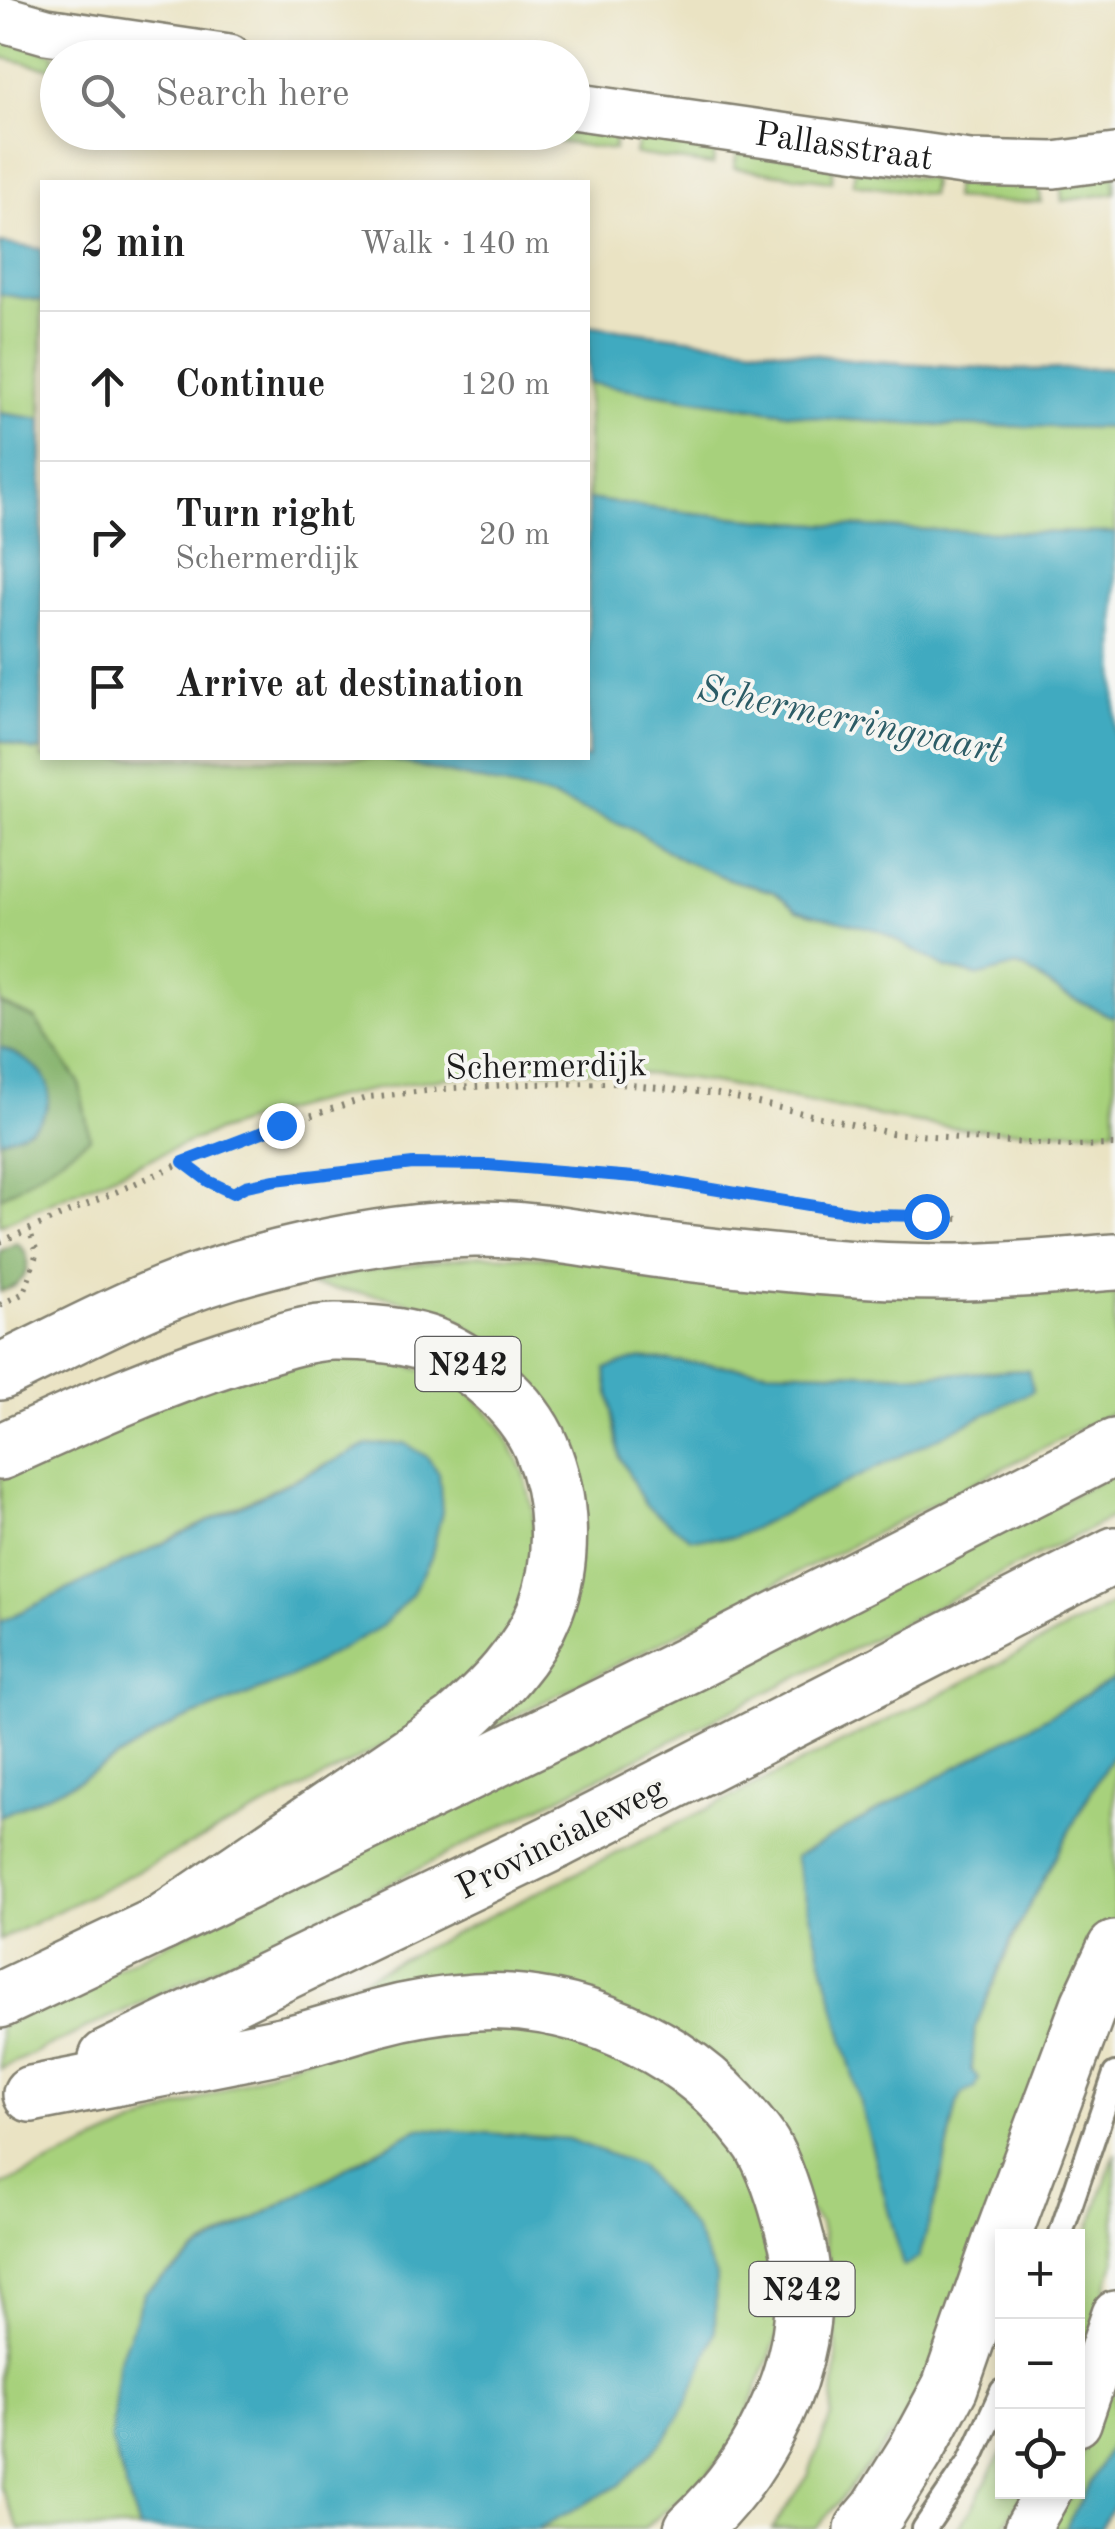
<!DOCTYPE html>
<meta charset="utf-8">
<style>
body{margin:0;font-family:"Old Standard TT",serif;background:#f6f6f6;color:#222}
.controls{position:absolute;right:30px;bottom:30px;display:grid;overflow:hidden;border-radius:0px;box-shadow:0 5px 15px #0003}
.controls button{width:90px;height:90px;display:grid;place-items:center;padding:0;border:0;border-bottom:2px solid #e0e0e0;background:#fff;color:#222;font:50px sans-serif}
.stop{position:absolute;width:30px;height:30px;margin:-22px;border:8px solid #1a73e8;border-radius:50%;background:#fff}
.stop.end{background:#1a73e8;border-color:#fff;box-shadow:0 2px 10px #0008}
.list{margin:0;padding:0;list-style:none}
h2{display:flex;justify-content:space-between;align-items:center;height:130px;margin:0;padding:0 40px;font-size:42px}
h2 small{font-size:32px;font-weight:400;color:#767676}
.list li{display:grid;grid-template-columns:65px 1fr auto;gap:30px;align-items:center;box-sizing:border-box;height:150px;padding:0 40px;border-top:2px solid #e0e0e0}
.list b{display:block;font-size:38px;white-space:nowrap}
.list p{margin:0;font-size:32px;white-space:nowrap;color:#767676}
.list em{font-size:32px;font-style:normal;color:#767676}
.icon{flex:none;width:55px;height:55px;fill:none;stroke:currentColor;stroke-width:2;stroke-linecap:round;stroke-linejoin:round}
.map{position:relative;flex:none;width:1115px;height:2529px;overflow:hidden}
.search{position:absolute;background:#fff;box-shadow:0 5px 15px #0003;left:40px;top:40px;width:550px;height:110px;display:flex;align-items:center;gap:25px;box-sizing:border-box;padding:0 35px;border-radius:55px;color:#767676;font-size:38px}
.panel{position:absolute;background:#fff;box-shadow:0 5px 15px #0003;left:40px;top:180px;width:550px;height:580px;border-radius:0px}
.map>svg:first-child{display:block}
.green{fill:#a7d17c;stroke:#62764c;stroke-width:2.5;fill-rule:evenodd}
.forest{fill:#85b36c;stroke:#506844;stroke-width:2.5}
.water{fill:#40aac0;stroke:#2e636e;stroke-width:2.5}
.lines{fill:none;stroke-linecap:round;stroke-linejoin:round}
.lane-casing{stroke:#838070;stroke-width:28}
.street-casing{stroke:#838070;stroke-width:50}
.primary-casing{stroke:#838070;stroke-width:60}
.highway-casing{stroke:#838070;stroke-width:60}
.path{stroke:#838070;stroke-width:6;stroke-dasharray:2.5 8;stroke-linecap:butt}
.lane{stroke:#fff;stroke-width:22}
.street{stroke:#fff;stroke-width:45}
.primary{stroke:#fff;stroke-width:55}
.highway{stroke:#fff;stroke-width:55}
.route{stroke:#1a73e8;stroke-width:12}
.labels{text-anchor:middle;stroke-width:8;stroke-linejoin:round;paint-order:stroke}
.shield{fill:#f6f6f2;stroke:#5d5d5c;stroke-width:2.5}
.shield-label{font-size:32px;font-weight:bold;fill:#1c1c1c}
.street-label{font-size:35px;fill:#1c1c1c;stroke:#f6f6f2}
.water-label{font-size:38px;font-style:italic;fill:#2c5c66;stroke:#f6f6f2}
</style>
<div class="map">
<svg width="1115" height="2529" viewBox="0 0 1115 2529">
<rect width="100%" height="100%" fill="#f6f6f2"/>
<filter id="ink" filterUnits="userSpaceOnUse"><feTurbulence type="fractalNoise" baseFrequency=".01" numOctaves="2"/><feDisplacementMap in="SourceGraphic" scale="20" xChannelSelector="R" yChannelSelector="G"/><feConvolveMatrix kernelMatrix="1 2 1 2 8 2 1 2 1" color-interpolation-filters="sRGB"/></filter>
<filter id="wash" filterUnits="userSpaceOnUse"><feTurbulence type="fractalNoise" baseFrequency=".0048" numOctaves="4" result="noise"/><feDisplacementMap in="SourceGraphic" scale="40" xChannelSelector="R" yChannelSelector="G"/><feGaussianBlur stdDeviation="2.25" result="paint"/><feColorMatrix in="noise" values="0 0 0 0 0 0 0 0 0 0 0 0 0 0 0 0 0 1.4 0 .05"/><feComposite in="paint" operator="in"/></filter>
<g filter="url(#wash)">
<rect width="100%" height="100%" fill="#eae3c3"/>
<g class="green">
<polygon points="3,39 55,54 52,69 0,57 0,45"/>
<polygon points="573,118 615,131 614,150 516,136 517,133 572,132"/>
<polygon points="639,135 715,148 713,165 635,154"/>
<polygon points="737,152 833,161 832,181 734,168"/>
<polygon points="855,169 932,179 930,195 853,184"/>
<polygon points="1115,173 1115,193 1062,201 1061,187 1064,180"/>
<polygon points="955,183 1039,183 1041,202 997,202 953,198"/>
<polygon points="0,294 42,301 42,419 0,413"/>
<path d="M588,383L820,418L923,425L1115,428V533C939,533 761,526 588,499Z"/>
<path d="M0,740L34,751L42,750V758H383L551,797L631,828L682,860L731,880L774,892L797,910L878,930L946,968L980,976L1016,966L1026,969L1063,994L1110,1016H1115V1129C1057,1132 999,1133 941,1126C845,1114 753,1086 657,1075C505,1060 352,1084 209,1134C185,1143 162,1154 139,1164C93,1184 46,1204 0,1225V1197L17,1188L36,1019L0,1003Z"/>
<path d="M482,1255L1115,1276V1411L482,1733L548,1656L536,1391L495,1347L448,1313L388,1297L306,1285L361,1271ZM641,1358L767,1370L922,1375L1027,1370L620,1457Z"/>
<polygon points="351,1348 460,1382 500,1425 524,1472 533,1511 535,1561 514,1621 478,1679 411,1731 299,1790 0,1940 0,1816 80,1780 176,1723 286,1680 325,1464 0,1622 0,1479 235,1369"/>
<polygon points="1115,1474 1115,1516 321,1918 0,2069 0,2026"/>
<path d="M1115,1603V1679L795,1857L939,2188L957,2104C972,2080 970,2057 975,2031C977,2019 984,2007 989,1995C1023,1910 1068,1830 1115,1751V1925L934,2386L816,2529H772L808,2476L831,2416L837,2356L834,2286L820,2223L629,2014L284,2017L949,1690Z"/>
<polygon points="531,2020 647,2057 754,2163 786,2315 734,2447 692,2489 643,2529 537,2529 620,2485 419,2128 201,2248 145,2293 111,2440 139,2529 19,2529 0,2486 0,2186 134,2125 309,2056 400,2028"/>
<polygon points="1115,2153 1115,2260 1078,2373 1078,2263"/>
<polygon points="1115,2370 1115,2432 1110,2446 1065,2529 1042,2529 1064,2492 1078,2492 1078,2463"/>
<polygon points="1002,2451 1002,2492 1024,2492 1002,2529 957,2529 971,2510"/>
</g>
<g class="forest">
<polygon points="0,1003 35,1019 79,1082 90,1138 17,1188 0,1197 0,1140 30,1129 20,1056 0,1047"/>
<path d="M17,1243C32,1254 30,1275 15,1286C14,1287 2,1291 0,1292V1251Z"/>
</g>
<g class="water">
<polygon points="0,243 42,249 42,301 0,294"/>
<polygon points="588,325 857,360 1011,370 1115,368 1115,428 923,425 820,418 588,383"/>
<polygon points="0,413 42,419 42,750 34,751 0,740"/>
<path d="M588,499C761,526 939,533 1115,533V1016H1110L1063,994L1026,969L1016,966L980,976L946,968L878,930L797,910L774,892L731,880L682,860L631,828L551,797L383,758H588Z"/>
<path d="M0,1047C23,1057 55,1072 48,1102C46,1113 40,1122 30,1128C22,1134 10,1137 0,1140Z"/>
<polygon points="641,1358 767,1370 922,1375 1028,1370 1033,1391 733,1538 690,1538 645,1505 620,1457 605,1369"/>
<polygon points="405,1443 427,1457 439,1473 442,1511 431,1558 412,1594 382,1626 286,1680 176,1723 80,1780 0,1816 0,1622 367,1445"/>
<polygon points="1115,1679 1115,1751 1086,1800 1012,1938 975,2028 971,2070 979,2078 975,2088 963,2093 957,2104 939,2188 919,2258 903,2266 795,1857"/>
<polygon points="419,2128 568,2139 639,2165 694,2229 716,2276 715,2333 689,2400 666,2438 620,2485 537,2529 139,2529 111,2440 118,2364 145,2292 201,2249"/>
<polygon points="1115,2432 1115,2503 1100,2529 1065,2529 1110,2446"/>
</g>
</g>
<g filter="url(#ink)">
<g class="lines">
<defs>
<g id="lane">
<polyline points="1060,2236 1115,2074"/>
<polyline points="924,2529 969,2463 1002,2391"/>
</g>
<g id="street">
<polyline points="0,18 46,31 229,58"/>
<path id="s1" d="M572,106L970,163L1054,165L1115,157"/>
<polyline points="1078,2423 1115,2314"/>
<polyline points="1027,2529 1048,2492"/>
</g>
<g id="primary">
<path d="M0,1452C83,1414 166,1376 254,1350C279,1342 309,1332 335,1332C365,1332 396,1334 425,1343C470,1357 523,1404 541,1447C562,1497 565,1560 545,1611C527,1656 492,1691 456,1723L162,1923L0,2000"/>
<polyline points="107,2058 556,1841"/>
<path d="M31,2094C118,2077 205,2061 291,2043C320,2036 349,2026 378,2018C410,2009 443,2004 475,2002C572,1996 683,2044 743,2120C750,2129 760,2139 765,2150C780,2178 789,2212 797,2243C822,2346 767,2460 692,2529"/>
</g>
<g id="highway">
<path d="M0,1372C50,1348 99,1322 150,1300C241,1261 375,1231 474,1229C545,1228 615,1246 685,1253C772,1263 861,1272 949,1272C1004,1272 1060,1266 1115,1262"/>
<polyline points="556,1841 1115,1555"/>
<polyline points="162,1923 698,1660 1115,1447"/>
<polyline points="1003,2236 1089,2005 1115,1949"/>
<polyline points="863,2529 879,2510 915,2452 950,2387 1002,2238"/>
</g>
</defs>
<use href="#lane" class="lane-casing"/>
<use href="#street" class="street-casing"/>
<use href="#primary" class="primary-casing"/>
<use href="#highway" class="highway-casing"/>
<g class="path">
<polyline points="184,1163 208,1181 233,1193 246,1186 275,1180 413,1164 488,1165 646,1177 869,1215 961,1219"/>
<polyline points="0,1242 210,1151 281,1125 369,1097 453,1088 529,1084 611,1083 718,1094 891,1133 1067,1146 1115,1145"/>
<polyline points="0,1305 24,1293 37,1252 29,1229"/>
</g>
<use href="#lane" class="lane"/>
<use href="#street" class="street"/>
<use href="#primary" class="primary"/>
<use href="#highway" class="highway"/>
</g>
</g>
<g class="lines" filter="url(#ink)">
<polyline class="route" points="281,1125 183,1162 208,1181 233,1193 246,1186 275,1180 413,1164 488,1165 646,1178 869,1215 926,1216"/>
</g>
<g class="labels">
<g class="shield">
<rect x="415.5" y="1337" width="105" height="54" rx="8"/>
<rect x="749.5" y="2262" width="105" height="54" rx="8"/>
</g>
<g class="shield-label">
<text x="468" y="1375">N242</text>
<text x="802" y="2300">N242</text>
</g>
<g class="street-label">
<text dy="12" stroke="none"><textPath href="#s1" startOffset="275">Pallasstraat</textPath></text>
<text transform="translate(546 1065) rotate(-1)" y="12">Schermerdijk</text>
<text transform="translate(560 1837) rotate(-27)" y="12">Provincialeweg</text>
</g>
<g class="water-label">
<text transform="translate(850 718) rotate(12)" y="13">Schermerringvaart</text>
</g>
</g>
</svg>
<div class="controls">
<button>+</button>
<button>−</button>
<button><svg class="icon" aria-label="locate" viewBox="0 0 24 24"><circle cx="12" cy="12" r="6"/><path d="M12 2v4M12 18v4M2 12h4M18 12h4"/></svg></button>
</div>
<div class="stop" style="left:926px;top:1216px"></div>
<div class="stop end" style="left:281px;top:1125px"></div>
<div class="search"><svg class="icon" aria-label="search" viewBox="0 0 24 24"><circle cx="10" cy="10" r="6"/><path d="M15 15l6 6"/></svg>Search here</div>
<section class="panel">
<h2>2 min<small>Walk · 140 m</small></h2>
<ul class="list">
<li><svg class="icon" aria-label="ahead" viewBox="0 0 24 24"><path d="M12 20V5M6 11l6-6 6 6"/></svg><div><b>Continue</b></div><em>120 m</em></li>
<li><svg class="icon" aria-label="right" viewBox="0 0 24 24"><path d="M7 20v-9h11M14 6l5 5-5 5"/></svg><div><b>Turn right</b><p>Schermerdijk</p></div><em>20 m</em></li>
<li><svg class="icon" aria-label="arrive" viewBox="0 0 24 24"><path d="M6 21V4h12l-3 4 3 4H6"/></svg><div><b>Arrive at destination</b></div></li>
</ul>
</section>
</div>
